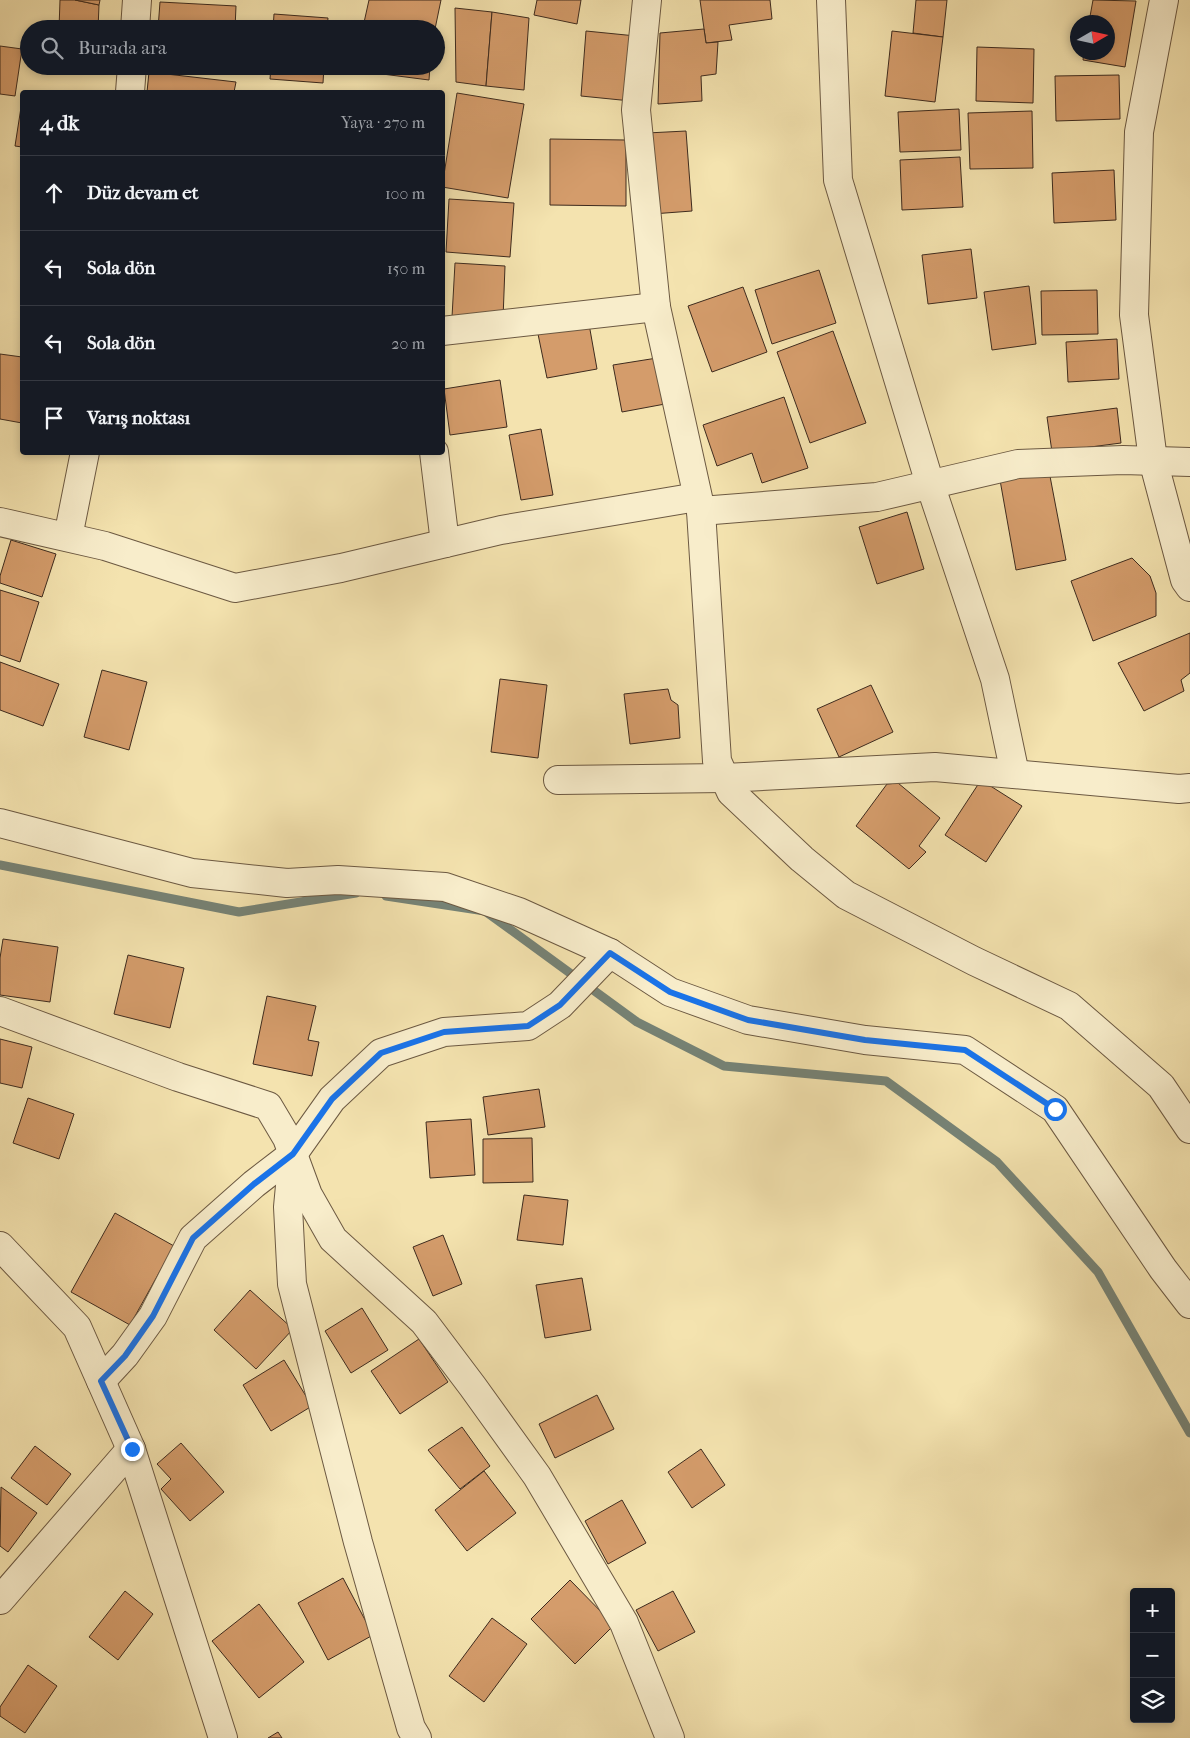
<!DOCTYPE html>
<html lang="tr">
<meta charset="utf-8">
<style>
body{margin:0;font-family:"IM FELL French Canon",serif;background:#20242c;color:#f1f3f6}
.controls{position:absolute;right:15px;bottom:15px;display:grid;overflow:hidden;border-radius:5px;box-shadow:0 2px 8px #0003}
.controls button{width:45px;height:45px;display:grid;place-items:center;padding:0;border:0;border-bottom:1px solid #363941;background:#171b24;color:#f1f3f6;font:25px sans-serif}
.compass{position:absolute;left:1070px;top:15px;width:45px;height:45px;border-radius:50%;background:#171b24;box-shadow:0 2px 8px #0003;rotate:81deg}
.stop{position:absolute;width:15px;height:15px;margin:-11px;border:4px solid #1a73e8;border-radius:50%;background:#fff}
.stop.end{background:#1a73e8;border-color:#fff;box-shadow:0 1px 5px #0008}
.list{margin:0;padding:0;list-style:none}
h2{display:flex;justify-content:space-between;align-items:center;height:65px;margin:0;padding:0 20px;font-size:21px}
h2 small{font-size:16px;font-weight:400;color:#9ea1a6}
.list li{display:grid;grid-template-columns:32px 1fr auto;gap:15px;align-items:center;box-sizing:border-box;height:75px;padding:0 20px;border-top:1px solid #363941}
.list b{display:block;font-size:19px;white-space:nowrap}
.list em{font-size:16px;font-style:normal;color:#9ea1a6}
.icon{flex:none;width:28px;height:28px;fill:none;stroke:currentColor;stroke-width:2;stroke-linecap:round;stroke-linejoin:round}
.map{position:relative;flex:none;width:1190px;height:1738px;overflow:hidden}
.search{position:absolute;background:#171b24;box-shadow:0 2px 8px #0003;left:20px;top:20px;width:425px;height:55px;display:flex;align-items:center;gap:12px;box-sizing:border-box;padding:0 18px;border-radius:28px;color:#9ea1a6;font-size:19px}
.panel{position:absolute;background:#171b24;box-shadow:0 2px 8px #0003;left:20px;top:90px;width:425px;height:365px;border-radius:5px}
.map>svg:first-child{display:block}
.lines{fill:none;stroke-linecap:round;stroke-linejoin:round}
.stream{stroke:#768376;stroke-width:9}
.building{fill:#d49c6b;stroke:#3e2b1e}
.street-casing{stroke:#6c5942;stroke-width:30}
.street{stroke:#f8edcb;stroke-width:28}
.route{stroke:#1a73e8;stroke-width:6}
</style>
<div class="map">
<svg width="1190" height="1738" viewBox="0 0 1190 1738">
<rect width="100%" height="100%" fill="#f4e3af"/>
<filter id="stains"><feTurbulence type="fractalNoise" baseFrequency=".004" numOctaves="4"/><feColorMatrix values="0 0 0 0 .2 0 0 0 0 .09 0 0 0 0 .02 0 0 0 .5 -.17"/></filter>
<radialGradient id="worn" r=".72"><stop offset=".6" stop-color="#630" stop-opacity="0"/><stop offset="1" stop-color="#630" stop-opacity=".3"/></radialGradient>
<g class="lines">
<g class="stream">
<polyline points="0,865 239,912 356,893"/>
<polyline points="386,896 485,911 637,1022 724,1066 886,1081 997,1162 1098,1272 1190,1433"/>
</g>
</g>
<g class="building">
<polygon points="60,0 75,0 99,5 98,29 59,29"/>
<polygon points="75,0 100,0 99,5"/>
<polygon points="369,0 441,0 435,29 371,29 363,27"/>
<polygon points="537,0 581,0 577,24 534,15"/>
<polygon points="700,0 770,0 772,19 729,25 732,40 706,43"/>
<polygon points="916,0 947,0 943,37 913,33"/>
<polygon points="1093,0 1136,1 1125,67 1083,60 1084,52 1108,52 1108,22 1089,22"/>
<polygon points="160,2 236,6 235,29 158,29"/>
<polygon points="455,8 492,12 486,86 456,82"/>
<polygon points="492,12 529,18 524,90 486,86"/>
<polygon points="274,14 328,18 327,29 273,29"/>
<polygon points="704,29 706,43 718,42 716,74 701,76 702,101 658,104 660,33"/>
<polygon points="586,31 636,36 631,101 581,96"/>
<polygon points="892,31 943,37 935,102 885,96"/>
<polygon points="0,46 22,49 15,96 0,94"/>
<polygon points="977,47 1034,49 1033,103 976,101"/>
<polygon points="271,66 324,66 323,83 270,79"/>
<polygon points="359,66 430,66 429,80 359,71"/>
<polygon points="149,72 236,82 234,92 147,92"/>
<polygon points="1119,75 1120,119 1056,121 1055,76"/>
<polygon points="457,93 524,104 508,198 442,187"/>
<polygon points="22,101 22,147 15,146"/>
<polygon points="959,109 961,150 900,152 898,112"/>
<polygon points="1032,111 1033,168 970,169 968,113"/>
<polygon points="686,131 692,211 652,214 647,133"/>
<polygon points="550,139 626,140 626,206 550,205"/>
<polygon points="960,157 963,207 902,210 900,160"/>
<polygon points="1114,170 1116,220 1054,223 1052,173"/>
<polygon points="449,199 514,203 510,257 446,252"/>
<polygon points="971,249 977,298 928,304 922,255"/>
<polygon points="455,263 505,266 503,319 452,317"/>
<polygon points="819,270 836,323 772,344 755,290"/>
<polygon points="1029,286 1036,344 992,350 984,292"/>
<polygon points="743,287 767,352 712,372 688,306"/>
<polygon points="1097,290 1098,334 1042,335 1041,291"/>
<polygon points="589,324 597,369 547,378 538,334"/>
<polygon points="833,331 866,423 810,443 777,352"/>
<polygon points="1117,339 1119,379 1068,382 1066,342"/>
<polygon points="0,354 22,357 22,423 0,419"/>
<polygon points="657,358 665,404 622,412 613,365"/>
<polygon points="500,380 507,427 450,435 444,389"/>
<polygon points="784,397 808,468 762,483 752,453 717,466 703,425"/>
<polygon points="1117,408 1121,443 1052,452 1047,417"/>
<polygon points="541,429 553,495 521,500 509,435"/>
<polygon points="1049,471 1066,560 1016,570 1000,480"/>
<polygon points="907,512 924,569 877,584 859,527"/>
<polygon points="11,540 56,554 42,597 0,583 0,576"/>
<polygon points="1132,558 1150,576 1156,593 1156,616 1093,641 1071,581"/>
<polygon points="0,590 39,602 20,662 0,655"/>
<polygon points="1190,633 1190,673 1181,680 1184,691 1144,711 1118,663"/>
<polygon points="0,662 59,684 43,726 0,710"/>
<polygon points="102,670 147,682 129,750 84,737"/>
<polygon points="500,679 547,685 538,758 491,752"/>
<polygon points="871,685 893,732 839,757 817,709"/>
<polygon points="668,689 671,700 678,705 680,738 630,744 624,694"/>
<polygon points="981,780 1022,806 986,862 945,835"/>
<polygon points="898,783 940,818 919,846 926,852 909,869 856,826 887,784"/>
<polygon points="3,939 58,947 50,1002 0,995 0,958"/>
<polygon points="128,955 184,968 170,1028 114,1014"/>
<polygon points="267,996 316,1006 308,1040 319,1042 312,1076 253,1064"/>
<polygon points="0,1039 32,1047 22,1088 0,1083"/>
<polygon points="539,1089 545,1127 488,1135 483,1097"/>
<polygon points="28,1098 74,1114 59,1159 13,1143"/>
<polygon points="471,1119 475,1175 430,1178 426,1122"/>
<polygon points="532,1138 533,1182 483,1183 483,1139"/>
<polygon points="524,1195 568,1200 563,1245 517,1240"/>
<polygon points="115,1213 174,1246 130,1325 71,1292"/>
<polygon points="443,1235 462,1284 433,1296 413,1247"/>
<polygon points="582,1278 591,1330 545,1338 536,1285"/>
<polygon points="250,1290 293,1329 256,1369 214,1330"/>
<polygon points="362,1308 388,1350 351,1373 325,1331"/>
<polygon points="419,1339 448,1382 400,1414 371,1371"/>
<polygon points="284,1360 312,1406 271,1431 243,1385"/>
<polygon points="597,1395 614,1429 555,1458 539,1424"/>
<polygon points="462,1427 490,1466 460,1489 428,1450"/>
<polygon points="181,1443 224,1492 190,1521 161,1489 171,1479 157,1464"/>
<polygon points="35,1446 71,1474 47,1505 11,1478"/>
<polygon points="701,1449 725,1485 692,1508 668,1472"/>
<polygon points="484,1471 516,1513 467,1551 435,1510"/>
<polygon points="1,1487 37,1513 8,1552 0,1546"/>
<polygon points="622,1500 646,1543 608,1564 585,1521"/>
<polygon points="343,1578 373,1635 328,1660 298,1603"/>
<polygon points="570,1580 614,1625 575,1664 531,1619"/>
<polygon points="125,1591 153,1614 118,1660 89,1637"/>
<polygon points="673,1591 695,1632 658,1651 636,1610"/>
<polygon points="259,1604 304,1662 259,1698 212,1641"/>
<polygon points="492,1618 527,1644 484,1702 449,1676"/>
<polygon points="28,1665 57,1686 25,1733 0,1716 0,1707"/>
<polygon points="278,1732 282,1738 268,1738"/>
</g>
<g class="lines">
<defs>
<g id="street">
<polyline points="647,0 636,110 656,307 701,511 717,761 731,792 802,859 846,895 974,961 1069,1006 1161,1086 1190,1129"/>
<polyline points="831,0 838,180 930,484 995,679 1015,774"/>
<polyline points="1164,0 1139,132 1134,315 1153,460 1185,580 1190,587"/>
<polyline points="135,29 137,0"/>
<polyline points="130,92 132,66"/>
<polyline points="442,331 656,307"/>
<polyline points="434,452 445,543"/>
<polyline points="701,511 877,497 1018,464 1123,460 1190,462"/>
<polyline points="0,522 105,546 235,588 341,568 501,530 697,497"/>
<polyline points="68,537 85,452"/>
<polyline points="558,780 725,778 935,767 1179,789 1190,788"/>
<polyline points="0,823 192,873 287,883 338,880 445,887 519,912 610,953 670,992 748,1020 865,1040 965,1050 1055,1109 1163,1269 1190,1304"/>
<polyline points="0,1011 178,1077 268,1106 287,1138 308,1195 333,1239 424,1322 473,1387 537,1476 624,1623 670,1738"/>
<polyline points="0,1246 77,1327 131,1449 223,1738"/>
<polyline points="101,1381 125,1355 153,1316 193,1238 254,1184 293,1154"/>
<polyline points="0,1600 131,1449"/>
<polyline points="417,1738 411,1728 358,1542 292,1284 288,1207 293,1154 332,1099 381,1053 444,1032 528,1026 560,1005 610,953"/>
</g>
</defs>
<use href="#street" class="street-casing"/>
<use href="#street" class="street"/>
</g>
<g class="lines">
<polyline class="route" points="132,1449 101,1381 125,1356 153,1316 193,1238 254,1184 293,1154 332,1099 381,1053 444,1032 528,1026 560,1005 610,953 670,992 748,1020 865,1040 965,1050 1055,1109"/>
</g>
<rect width="100%" height="100%" filter="url(#stains)"/>
<rect width="100%" height="100%" fill="url(#worn)"/>
</svg>
<div class="controls">
<button>+</button>
<button>−</button>
<button><svg class="icon" aria-label="layers" viewBox="0 0 24 24"><path d="M12 4l9 5-9 5-9-5zM3 14l9 5 9-5"/></svg></button>
</div>
<svg class="compass" viewBox="-18 -18 36 36"><path d="M0-13l5 13h-10z" fill="#e53935"/><path d="M0 13l5-13h-10z" fill="#9ea1a6"/></svg>
<div class="stop" style="left:1055px;top:1109px"></div>
<div class="stop end" style="left:132px;top:1449px"></div>
<div class="search"><svg class="icon" aria-label="search" viewBox="0 0 24 24"><circle cx="10" cy="10" r="6"/><path d="M15 15l6 6"/></svg>Burada ara</div>
<section class="panel">
<h2>4 dk<small>Yaya · 270 m</small></h2>
<ul class="list">
<li><svg class="icon" aria-label="ahead" viewBox="0 0 24 24"><path d="M12 20V5M6 11l6-6 6 6"/></svg><div><b>Düz devam et</b></div><em>100 m</em></li>
<li><svg class="icon" aria-label="left" viewBox="0 0 24 24"><path d="M17 20v-9H6M10 6l-5 5 5 5"/></svg><div><b>Sola dön</b></div><em>150 m</em></li>
<li><svg class="icon" aria-label="left" viewBox="0 0 24 24"><path d="M17 20v-9H6M10 6l-5 5 5 5"/></svg><div><b>Sola dön</b></div><em>20 m</em></li>
<li><svg class="icon" aria-label="arrive" viewBox="0 0 24 24"><path d="M6 21V4h12l-3 4 3 4H6"/></svg><div><b>Varış noktası</b></div></li>
</ul>
</section>
</div>
